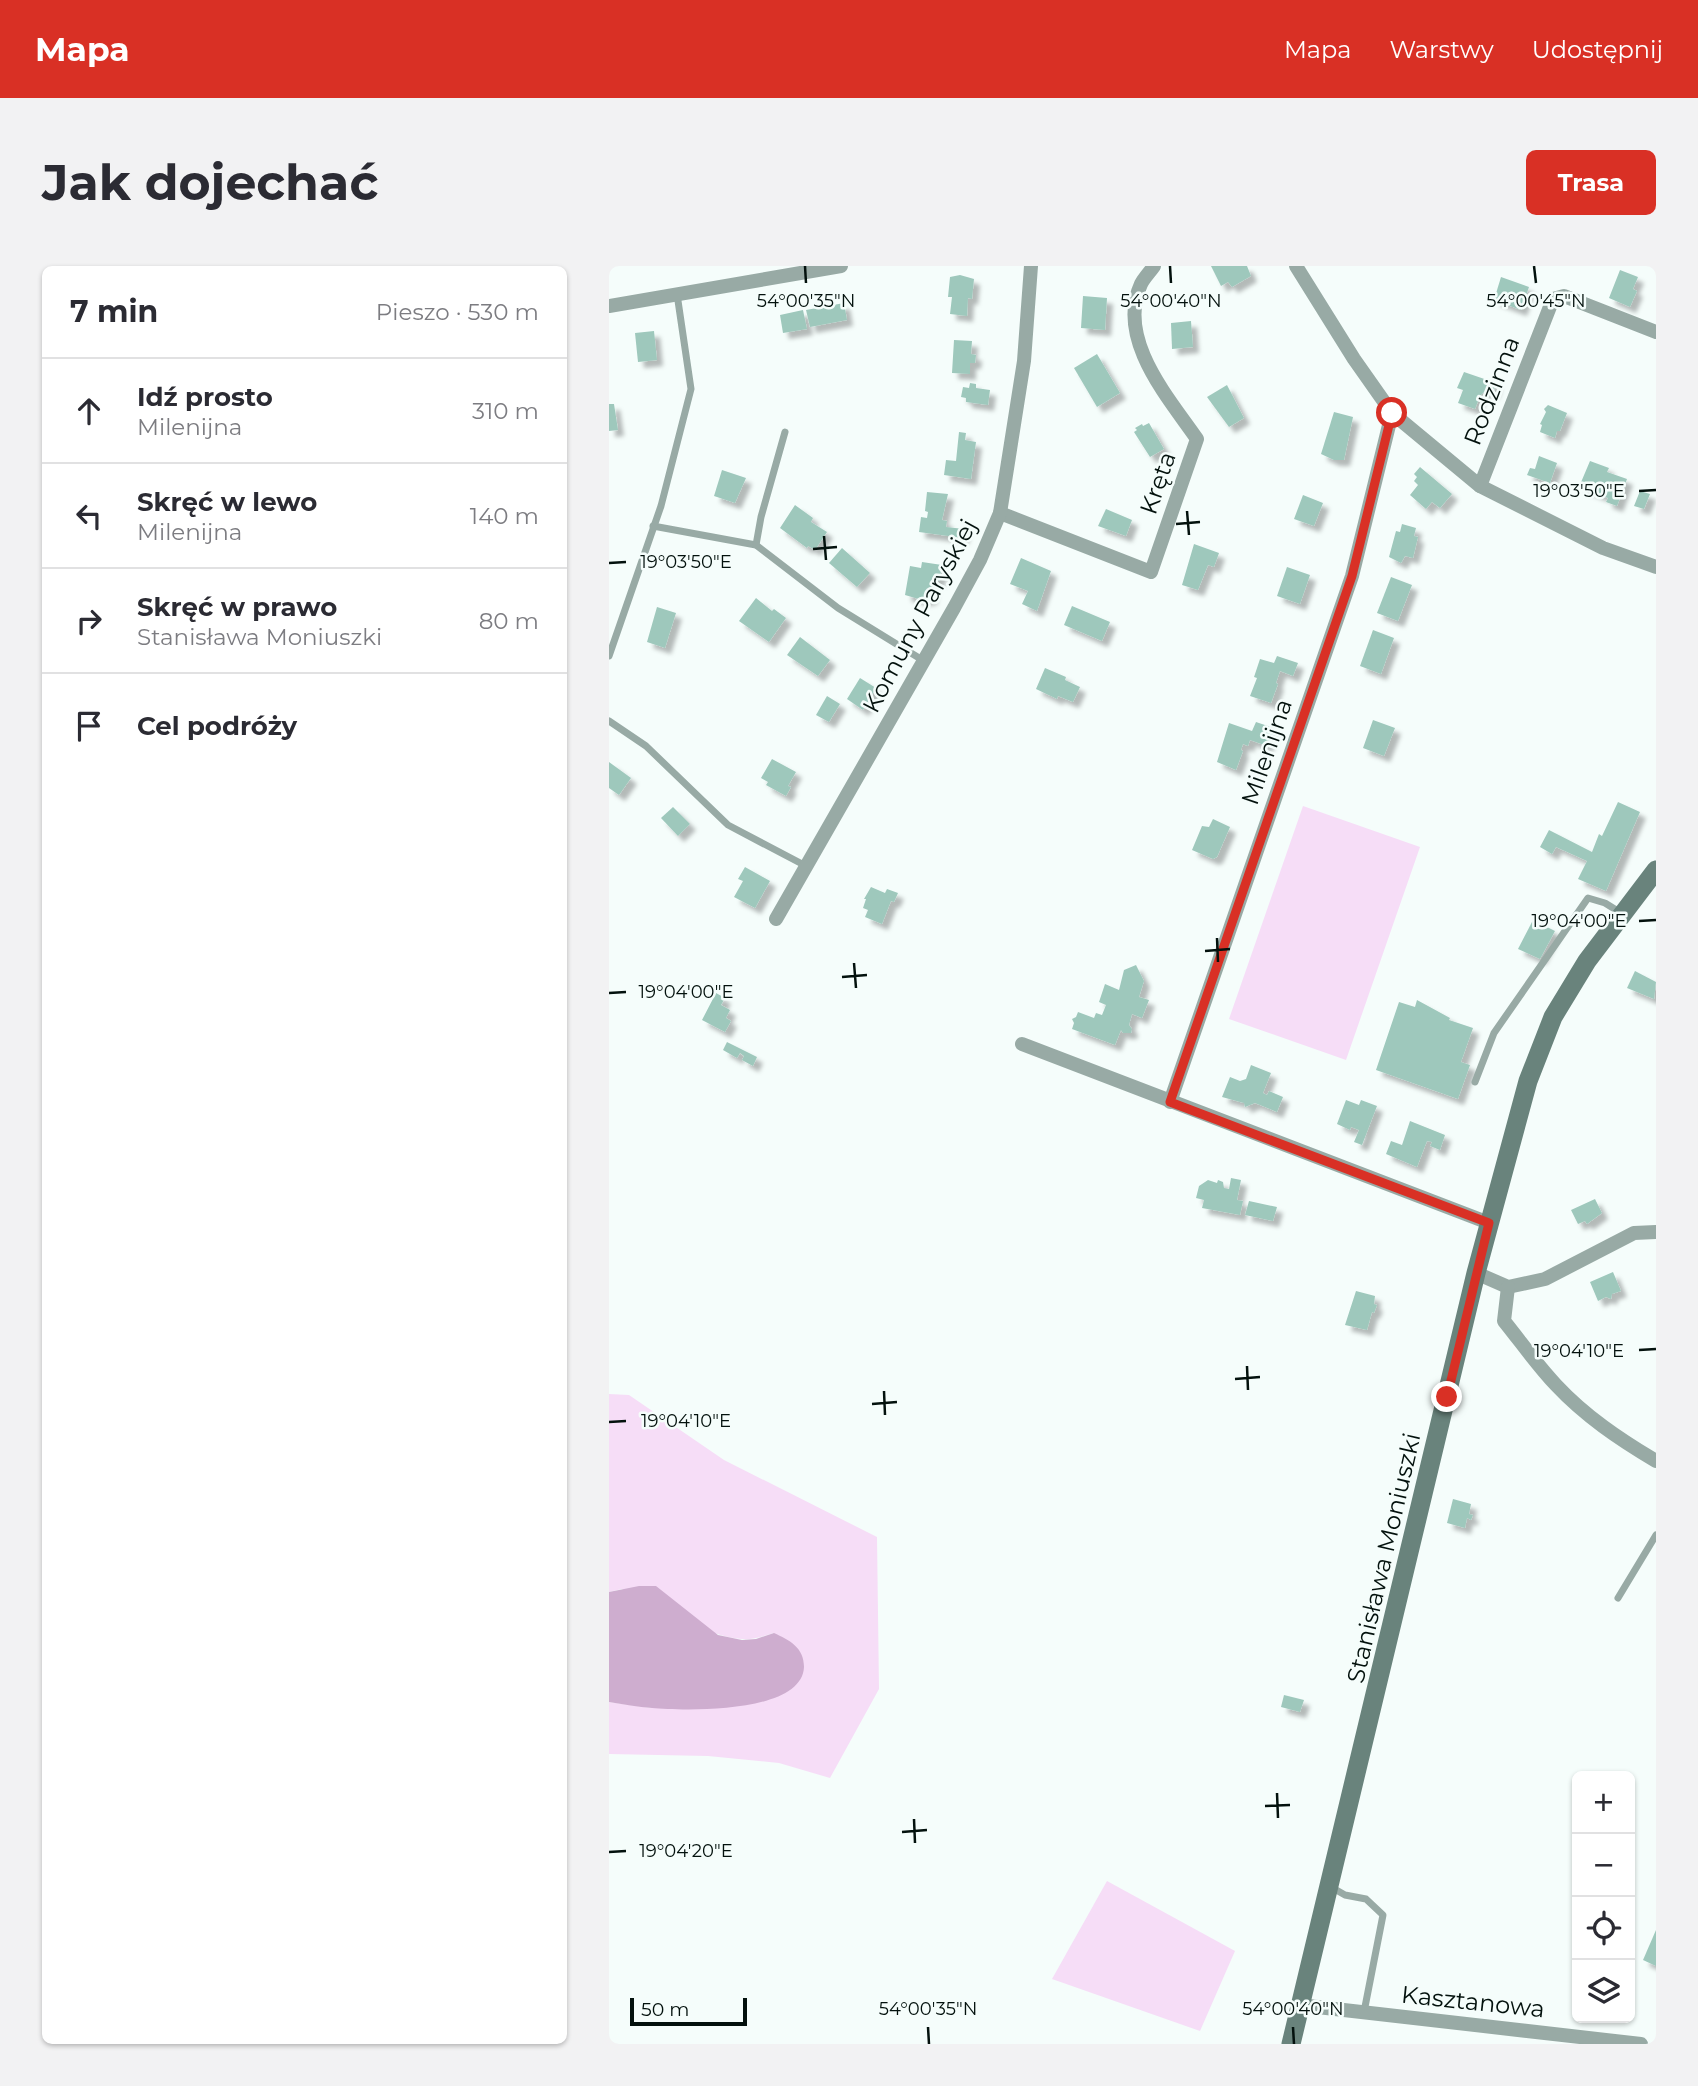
<!DOCTYPE html>
<html lang="pl">
<meta charset="utf-8">
<style>
body{margin:0;font-family:Montserrat,sans-serif;background:#f2f2f3;color:#2b2b33}
.controls{position:absolute;right:21px;bottom:21px;display:grid;overflow:hidden;border-radius:10px;box-shadow:0 2px 5px #0004}
.controls button{width:63px;height:63px;display:grid;place-items:center;padding:0;border:0;border-bottom:2px solid #e1e1e2;background:#fff;color:#2b2b33;font:35px sans-serif}
.scale{position:absolute;left:21px;bottom:18px;width:117px;box-sizing:border-box;padding-left:7px;border:4px solid #03110d;border-top:0;font-size:19px;line-height:24px;white-space:nowrap;color:#03110d;-webkit-text-stroke:5px #f5fdfb;paint-order:stroke}
.stop{position:absolute;width:21px;height:21px;margin:-16px;border:5px solid #d93025;border-radius:50%;background:#fff}
.stop.end{background:#d93025;border-color:#fff;box-shadow:0 2px 7px #0008}
.list{margin:0;padding:0;list-style:none}
h2{display:flex;justify-content:space-between;align-items:center;height:91px;margin:0;padding:0 28px;font-size:30px}
h2 small{font-size:23px;font-weight:400;color:#7c7c81}
.list li{display:grid;grid-template-columns:46px 1fr auto;gap:21px;align-items:center;box-sizing:border-box;height:105px;padding:0 28px;border-top:2px solid #e1e1e2}
.list b{display:block;font-size:26px;white-space:nowrap}
.list p{margin:0;font-size:23px;white-space:nowrap;color:#7c7c81}
.list em{font-size:23px;font-style:normal;color:#7c7c81}
.icon{flex:none;width:38px;height:38px;fill:none;stroke:currentColor;stroke-width:2;stroke-linecap:round;stroke-linejoin:round}
.map{position:relative;flex:none;width:1047px;height:1778px;overflow:hidden;border-radius:10px}
header{display:flex;align-items:center;gap:42px;box-sizing:border-box;height:98px;padding:0 35px;background:#d93025;color:#fff}
header strong{font-size:33px}
nav{display:flex;gap:38px;margin-inline-start:auto;font-size:24px}
.intro{display:flex;align-items:center;justify-content:space-between;box-sizing:border-box;height:168px;padding:0 42px}
h1{margin:0;font-size:49px}
.button{padding:18px 32px;border-radius:10px;background:#d93025;color:#fff;font-size:24px;font-weight:700}
main{display:flex;gap:42px;padding:0 42px}
aside{flex:1;background:#fff;border-radius:10px;box-shadow:0 2px 5px #0004}
.map>svg:first-child{display:block}
.green{fill:#f6ddf7}
.water{fill:#ceadcf}
.building{fill:#9ec8bc;filter:url(#shadow)}
.lines{fill:none;stroke-linecap:round;stroke-linejoin:round}
.service{stroke:#98aaa5;stroke-width:7}
.minor{stroke:#98aaa5;stroke-width:14}
.secondary{stroke:#69837c;stroke-width:19}
.route{stroke:#d93025;stroke-width:9}
.ticks{fill:none;stroke:#03110d;stroke-width:2.5}
.labels{text-anchor:middle;stroke-width:5;stroke-linejoin:round;paint-order:stroke}
.street-label{font-size:24px;fill:#03110d;stroke:#f5fdfb}
.ticks-label{font-size:18px;text-anchor:middle;fill:#03110d;stroke:#f5fdfb;stroke-width:5;stroke-linejoin:round;paint-order:stroke}
</style>
<header>
<strong>Mapa</strong>
<nav><a>Mapa</a><a>Warstwy</a><a>Udostępnij</a></nav>
</header>
<div class="intro"><h1>Jak dojechać</h1><a class="button">Trasa</a></div>
<main>
<aside>
<h2>7 min<small>Pieszo · 530 m</small></h2>
<ul class="list">
<li><svg class="icon" aria-label="ahead" viewBox="0 0 24 24"><path d="M12 20V5M6 11l6-6 6 6"/></svg><div><b>Idź prosto</b><p>Milenijna</p></div><em>310 m</em></li>
<li><svg class="icon" aria-label="left" viewBox="0 0 24 24"><path d="M17 20v-9H6M10 6l-5 5 5 5"/></svg><div><b>Skręć w lewo</b><p>Milenijna</p></div><em>140 m</em></li>
<li><svg class="icon" aria-label="right" viewBox="0 0 24 24"><path d="M7 20v-9h11M14 6l5 5-5 5"/></svg><div><b>Skręć w prawo</b><p>Stanisława Moniuszki</p></div><em>80 m</em></li>
<li><svg class="icon" aria-label="arrive" viewBox="0 0 24 24"><path d="M6 21V4h12l-3 4 3 4H6"/></svg><div><b>Cel podróży</b></div></li>
</ul>
</aside>
<div class="map">
<svg width="1047" height="1778" viewBox="0 0 1047 1778">
<defs>
<filter id="shadow"><feDropShadow dx="6" dy="6" stdDeviation="2" flood-color="#0004"/></filter>
</defs>
<rect width="100%" height="100%" fill="#f5fdfb"/>
<g class="green">
<polygon points="694,540 811,581 737,794 620,753"/>
<path d="M0,1128L20,1129L115,1194L268,1271L270,1423L221,1512L170,1497L99,1490L0,1488V1436L42,1442H108L165,1367C154,1370 144,1374 133,1373C98,1371 46,1339 13,1323L0,1326Z"/>
<polygon points="498,1615 626,1685 591,1765 443,1713"/>
</g>
<path class="water" d="M30,1320H47L109,1369L133,1374L147,1373L165,1367C180,1374 195,1381 195,1401C193,1448 76,1445 43,1442C29,1441 14,1438 0,1436V1326Z"/>
<g class="building">
<polygon points="602,0 638,0 642,10 623,21 619,16 612,20"/>
<polygon points="1011,4 1029,11 1024,23 1028,25 1021,41 1000,32"/>
<polygon points="351,9 365,13 363,33 359,32 358,50 341,48 343,31 339,31 341,11"/>
<polygon points="892,11 920,21 912,44 885,34"/>
<polygon points="474,30 498,32 496,64 472,62"/>
<polygon points="235,37 238,54 201,61 197,44"/>
<polygon points="194,44 198,63 174,67 171,49"/>
<polygon points="582,55 584,81 563,83 562,57"/>
<polygon points="45,65 48,94 29,96 26,67"/>
<polygon points="345,74 363,75 362,88 367,89 366,97 361,97 361,108 343,107"/>
<polygon points="488,88 511,127 488,141 465,102"/>
<polygon points="855,106 887,117 884,127 877,124 871,130 866,143 849,137 854,124 848,122"/>
<polygon points="361,117 367,118 367,122 381,124 379,139 357,136 357,132 352,131 354,121 360,122"/>
<polygon points="618,119 635,152 620,161 598,131"/>
<polygon points="0,138 5,138 9,164 0,165"/>
<polygon points="939,139 958,147 951,165 948,165 946,172 931,166 933,159 931,158 937,146 935,143"/>
<polygon points="725,146 744,151 735,194 725,194 712,188"/>
<polygon points="540,157 555,183 541,191 525,166 528,164 526,162 533,158 534,160"/>
<polygon points="350,166 357,167 356,174 367,176 362,213 335,209 337,194 347,195"/>
<polygon points="930,190 948,197 941,217 918,209 921,202 926,203"/>
<polygon points="981,195 1000,202 998,206 1018,213 1008,240 997,236 999,232 970,221"/>
<polygon points="811,201 843,228 831,242 823,236 817,243 801,229 809,219 805,215 808,211 805,208"/>
<polygon points="113,204 137,212 126,237 105,230"/>
<polygon points="1031,225 1041,228 1035,243 1025,240"/>
<polygon points="318,226 339,228 333,254 338,255 337,261 355,263 354,272 310,266 312,251 318,252 319,246 316,245"/>
<polygon points="694,229 714,237 705,260 685,253"/>
<polygon points="186,239 204,252 202,256 218,266 206,284 199,280 198,282 171,262"/>
<polygon points="497,243 523,254 517,270 489,260"/>
<polygon points="793,258 807,262 805,270 809,271 804,292 796,290 792,297 780,291 787,265 791,266"/>
<polygon points="585,278 610,287 605,301 599,299 589,324 573,319"/>
<polygon points="233,282 261,307 248,321 220,297"/>
<polygon points="412,292 442,305 428,345 413,338 419,325 401,318"/>
<polygon points="313,296 333,299 330,315 325,314 322,333 313,334 296,329 301,300 312,302"/>
<polygon points="678,301 701,309 691,338 668,330"/>
<polygon points="782,311 803,319 789,355 768,347"/>
<polygon points="147,332 163,345 165,343 177,352 160,376 130,355"/>
<polygon points="463,340 501,356 493,375 455,359"/>
<polygon points="48,341 67,347 56,382 38,376"/>
<polygon points="764,364 785,372 772,408 751,400"/>
<polygon points="191,371 221,394 209,410 178,389"/>
<polygon points="668,390 689,397 684,410 671,405 667,417 669,418 662,437 641,430 648,412 645,411 651,393 665,397"/>
<polygon points="436,402 457,411 456,414 471,421 464,436 449,430 448,433 427,423"/>
<polygon points="251,412 267,422 254,444 238,433"/>
<polygon points="218,430 231,438 220,456 207,449"/>
<polygon points="764,454 786,462 775,490 754,482"/>
<polygon points="647,456 665,462 658,480 641,474 639,480 634,478 632,484 634,485 627,504 608,496 620,457 643,465"/>
<polygon points="163,493 187,506 179,520 182,521 177,530 157,519 159,516 152,512"/>
<polygon points="0,496 22,512 10,529 0,522"/>
<polygon points="1009,536 1031,546 997,625 969,613 978,595 947,581 943,588 931,581 940,564 983,586 990,568 993,570"/>
<polygon points="64,541 81,558 69,570 52,552"/>
<polygon points="604,553 621,561 608,591 604,593 583,584 593,560 600,561"/>
<polygon points="136,601 161,615 146,642 125,631 134,615 129,613"/>
<polygon points="262,621 276,627 278,623 289,627 285,636 282,635 273,658 256,651 259,644 254,642 257,633 255,633"/>
<polygon points="924,654 946,665 931,693 909,683"/>
<polygon points="527,699 535,715 530,731 540,734 533,752 523,748 520,759 523,763 522,767 514,767 512,764 506,779 463,763 465,757 463,753 467,751 469,746 485,752 487,747 493,749 497,739 490,736 496,718 510,724 515,704"/>
<polygon points="1026,705 1047,716 1045,733 1018,722"/>
<polygon points="107,727 116,732 112,739 121,744 117,752 122,755 116,766 93,754"/>
<polygon points="808,734 841,752 840,754 864,762 852,796 861,799 849,833 767,804 790,736 806,741"/>
<polygon points="118,776 148,791 144,800 133,794 135,790 131,787 128,792 114,784"/>
<polygon points="642,799 662,807 654,827 658,829 660,825 674,831 668,846 646,837 636,841 635,837 613,831 621,811 631,815 637,813"/>
<polygon points="737,834 750,839 752,834 768,840 753,879 745,876 750,864 742,861 741,864 728,858"/>
<polygon points="801,855 836,869 831,884 821,880 823,876 818,875 808,901 777,888 782,875 793,879"/>
<polygon points="622,912 632,914 628,934 634,935 631,949 593,942 595,934 587,932 590,920 599,914 608,917 609,914 614,916 615,922 620,923"/>
<polygon points="986,933 993,947 978,958 976,955 969,958 962,944"/>
<polygon points="640,935 668,941 664,955 636,949"/>
<polygon points="1004,1006 1012,1025 1003,1028 1002,1033 997,1031 989,1035 981,1016"/>
<polygon points="747,1025 766,1030 765,1038 768,1039 765,1047 763,1046 758,1064 736,1059"/>
<polygon points="844,1233 862,1238 860,1248 864,1249 862,1254 858,1252 856,1262 838,1257"/>
<polygon points="675,1429 695,1434 691,1446 672,1441"/>
<polygon points="1047,1664 1047,1700 1034,1694"/>
</g>
<g class="lines">
<g class="service">
<polyline points="44,260 147,279 229,342 315,395"/>
<polyline points="147,279 152,251 176,166"/>
<polyline points="0,390 52,240 82,123 68,28"/>
<polyline points="0,455 37,480 119,559 197,600"/>
<polyline points="866,816 885,767 979,632 996,637 1012,647"/>
<polyline points="1009,1332 1047,1269"/>
<polyline points="722,1621 736,1629 757,1633 774,1649 755,1746"/>
</g>
<g class="minor">
<polyline points="687,0 745,93 783,147 871,220 994,282 1047,301"/>
<polyline points="0,40 232,0"/>
<polyline points="871,220 944,33 955,30 1047,66"/>
<path d="M391,247L542,306L588,173C559,131 507,73 532,18C535,12 541,6 545,0"/>
<polyline points="167,653 345,342 371,294 391,247 415,95 422,0"/>
<polyline points="413,778 880,957"/>
<polyline points="561,836 743,310 783,147"/>
<polyline points="867,1007 899,1021 936,1013 1025,967 1047,966"/>
<path d="M899,1021L895,1055C912,1076 928,1099 947,1119C976,1150 1010,1173 1047,1195"/>
<polyline points="691,1739 1032,1778"/>
</g>
<polyline class="secondary" points="682,1778 867,1007 919,815 944,751 978,695 1047,604"/>
</g>
<g class="lines">
<polyline class="route" points="783,147 743,310 561,836 880,957 838,1131"/>
</g>
<path class="ticks" d="M196,0L197,17M561,0L562,17M925,0L927,17M1030,225L1047,224M578,245L580,269M567,258L591,256M215,270L217,294M204,283L228,281M0,297L17,296M1030,655L1047,654M608,672L609,696M596,685L621,683M245,697L247,722M233,711L258,709M0,727L17,726M1030,1084L1047,1083M638,1100L639,1124M626,1113L651,1111M275,1125L276,1149M263,1138L288,1136M0,1156L17,1155M668,1527L669,1552M656,1540L681,1539M305,1553L306,1577M293,1566L318,1564M0,1586L17,1585M319,1761L320,1778M684,1761L685,1778"/>
<g class="labels">
<g class="street-label">
<text transform="translate(883 125) rotate(-69)" y="8">Rodzinna</text>
<text transform="translate(549 217) rotate(-71)" y="8">Kręta</text>
<text transform="translate(311 350) rotate(-62)" y="8">Komuny Paryskiej</text>
<text transform="translate(658 486) rotate(-71)" y="8">Milenijna</text>
<text transform="translate(775 1292) rotate(-77)" y="8">Stanisława Moniuszki</text>
<text transform="translate(864 1736) rotate(6)" y="8">Kasztanowa</text>
</g>
</g>
<g class="ticks-label">
<text x="197" y="41">54°00'35"N</text>
<text x="562" y="41">54°00'40"N</text>
<text x="927" y="41">54°00'45"N</text>
<text x="970" y="231">19°03'50"E</text>
<text x="77" y="302">19°03'50"E</text>
<text x="970" y="661">19°04'00"E</text>
<text x="77" y="732">19°04'00"E</text>
<text x="970" y="1091">19°04'10"E</text>
<text x="77" y="1161">19°04'10"E</text>
<text x="77" y="1591">19°04'20"E</text>
<text x="319" y="1749">54°00'35"N</text>
<text x="684" y="1749">54°00'40"N</text>
</g>
</svg>
<div class="controls">
<button>+</button>
<button>−</button>
<button><svg class="icon" aria-label="locate" viewBox="0 0 24 24"><circle cx="12" cy="12" r="6"/><path d="M12 2v4M12 18v4M2 12h4M18 12h4"/></svg></button>
<button><svg class="icon" aria-label="layers" viewBox="0 0 24 24"><path d="M12 4l9 5-9 5-9-5zM3 14l9 5 9-5"/></svg></button>
</div>
<div class="scale">50 m</div>
<div class="stop" style="left:783px;top:147px"></div>
<div class="stop end" style="left:838px;top:1131px"></div>
</div>
</main>
